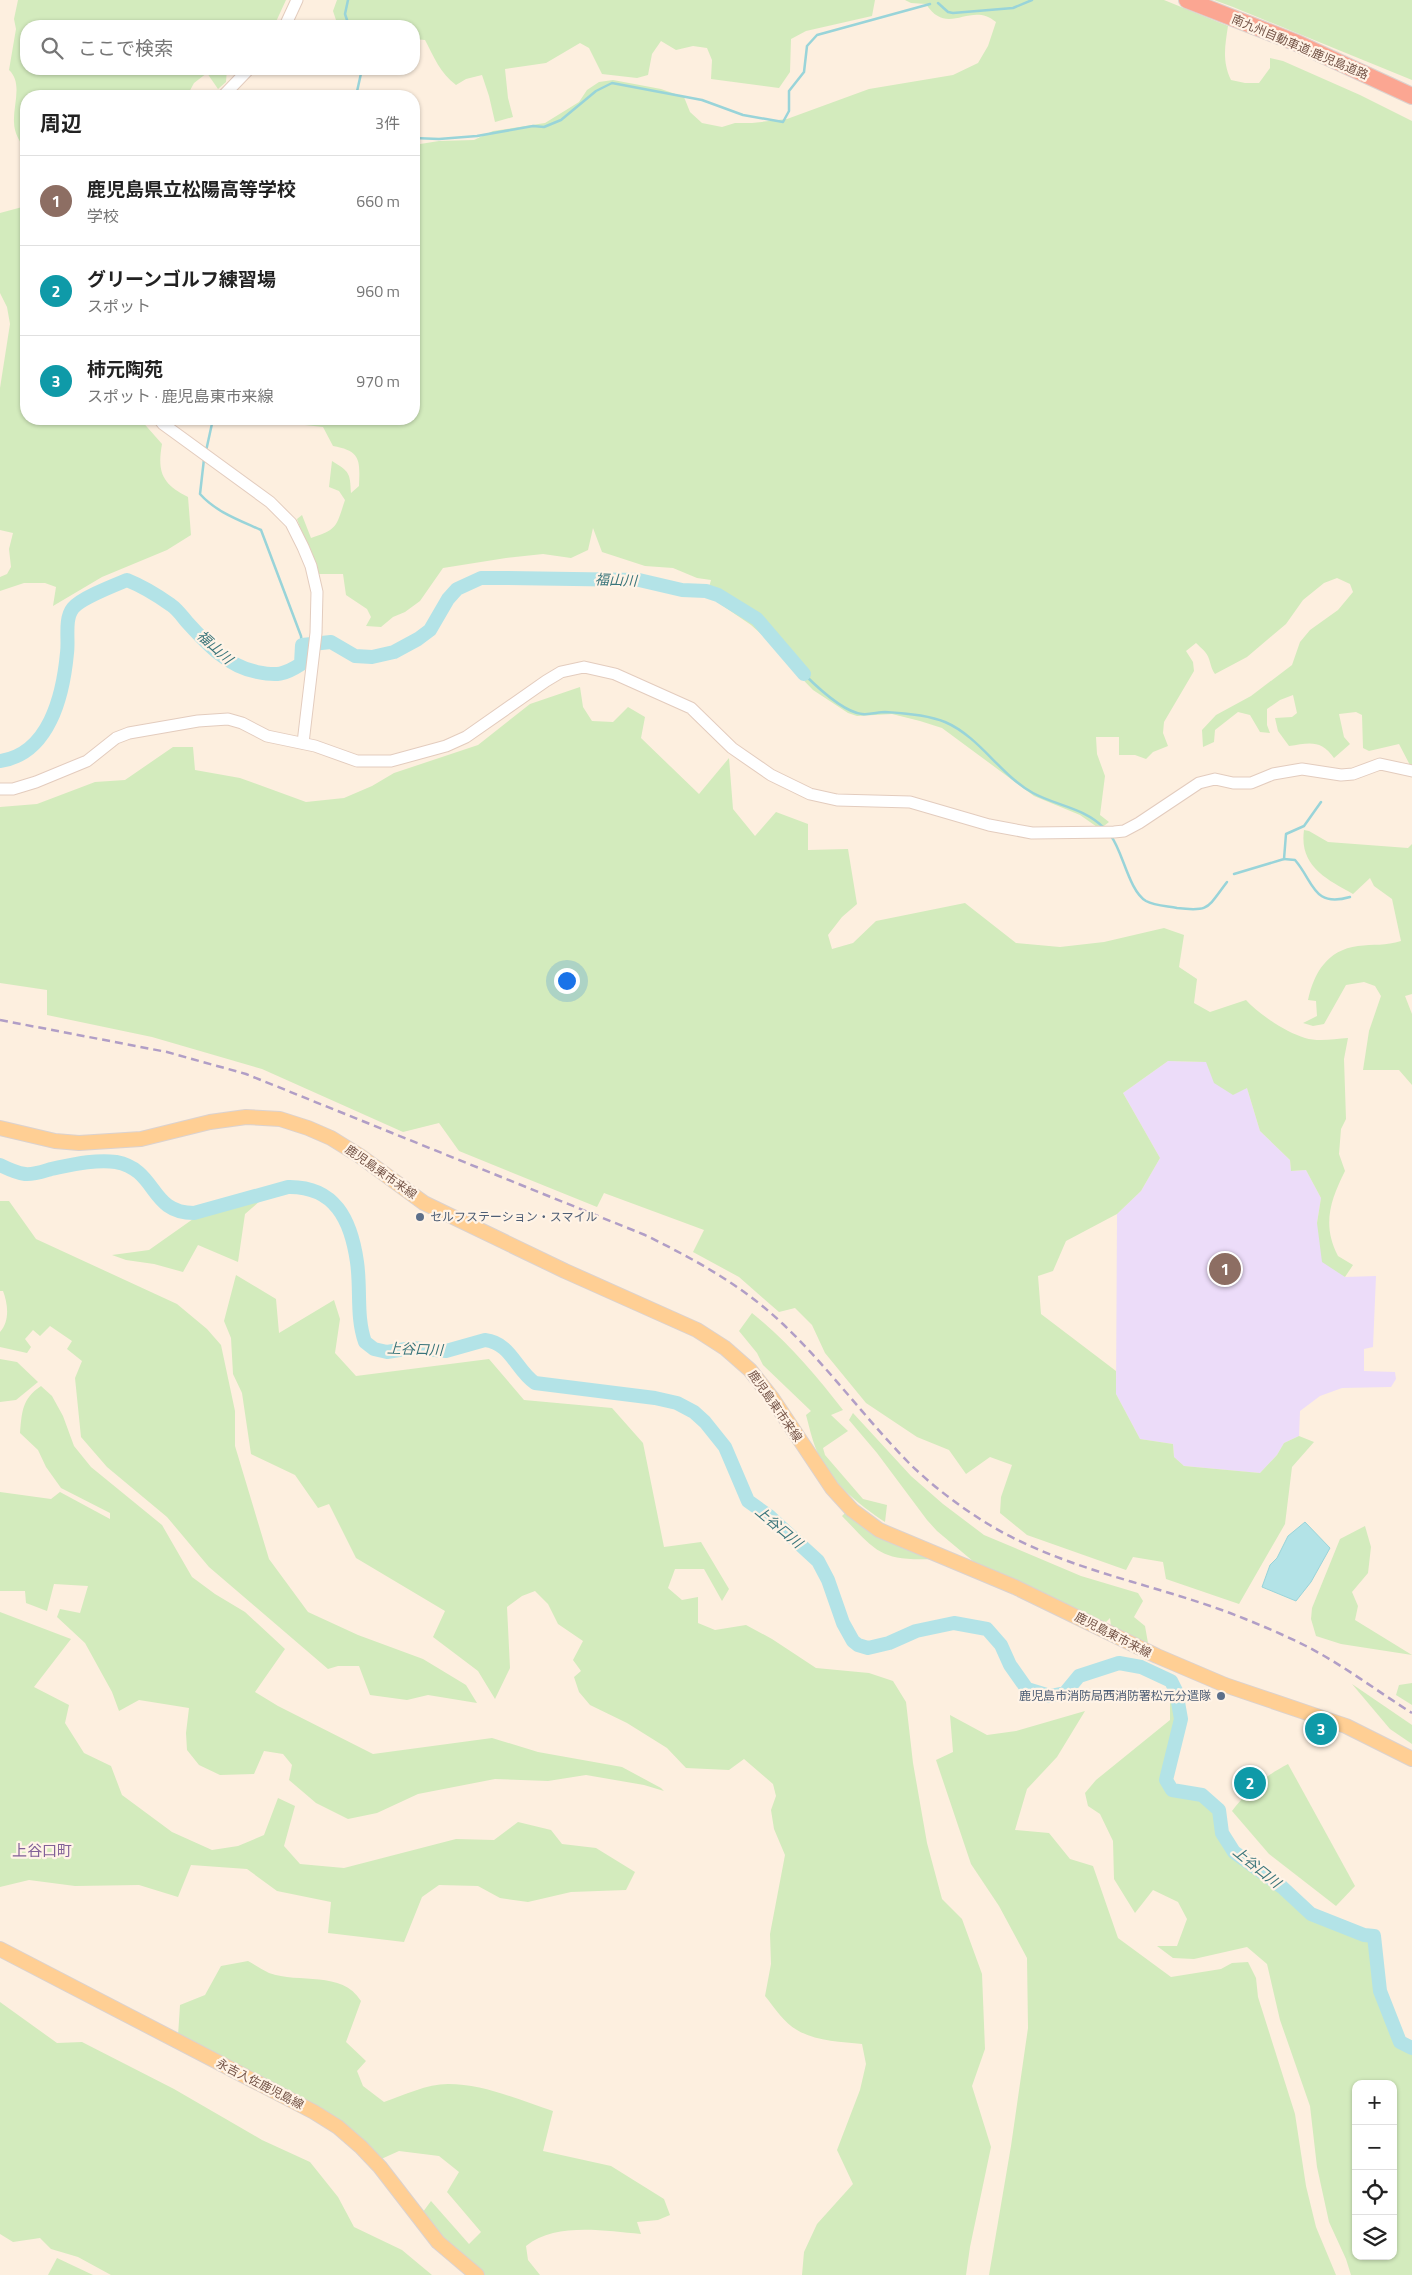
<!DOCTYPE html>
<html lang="ja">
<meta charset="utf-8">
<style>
body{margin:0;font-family:"Titillium Web","Noto Sans JP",sans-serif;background:#f6f6f6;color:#222}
.controls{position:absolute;right:15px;bottom:15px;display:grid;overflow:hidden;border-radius:10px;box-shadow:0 1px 4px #0004}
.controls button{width:45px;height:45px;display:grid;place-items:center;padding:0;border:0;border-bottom:1px solid #e0e0e0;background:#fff;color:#222;font:25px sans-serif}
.you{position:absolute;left:566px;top:980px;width:18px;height:18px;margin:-12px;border:4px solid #fff;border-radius:50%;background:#1a73e8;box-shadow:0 0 0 8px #1a73e833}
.badge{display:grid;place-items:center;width:32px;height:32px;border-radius:50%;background:#ed583e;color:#fff;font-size:16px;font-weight:700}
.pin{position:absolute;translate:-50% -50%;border:2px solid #fff;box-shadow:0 1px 5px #0006}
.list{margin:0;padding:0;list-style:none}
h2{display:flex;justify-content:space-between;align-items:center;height:65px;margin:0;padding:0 20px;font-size:21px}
h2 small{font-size:16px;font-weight:400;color:#767676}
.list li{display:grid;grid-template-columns:32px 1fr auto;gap:15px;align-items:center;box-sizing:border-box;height:90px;padding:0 20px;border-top:1px solid #e0e0e0}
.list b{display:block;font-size:19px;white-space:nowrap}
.list p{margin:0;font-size:16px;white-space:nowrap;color:#767676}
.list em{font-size:16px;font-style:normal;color:#767676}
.icon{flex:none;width:28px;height:28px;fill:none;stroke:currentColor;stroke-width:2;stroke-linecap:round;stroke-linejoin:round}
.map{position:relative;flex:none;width:1412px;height:2275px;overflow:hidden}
.search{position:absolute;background:#fff;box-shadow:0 1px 4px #0004;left:20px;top:20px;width:400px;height:55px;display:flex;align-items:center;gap:12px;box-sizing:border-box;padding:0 18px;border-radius:20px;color:#767676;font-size:19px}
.panel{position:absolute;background:#fff;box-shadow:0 1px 4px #0004;left:20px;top:90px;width:400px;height:335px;border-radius:20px}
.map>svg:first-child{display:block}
.education{fill:#ecdcf9}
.green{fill:#d3ebbd;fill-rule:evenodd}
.water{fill:#b3e3e7;stroke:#99d4d9}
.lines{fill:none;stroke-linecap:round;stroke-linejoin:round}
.stream{stroke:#99d4d9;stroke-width:2.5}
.river{stroke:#b3e3e7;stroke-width:14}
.tertiary-casing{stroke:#e3ccbe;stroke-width:13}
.primary-casing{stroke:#dbd2cf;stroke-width:16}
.motorway-casing{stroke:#dbd2cf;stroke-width:18}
.tertiary{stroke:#fff;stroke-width:11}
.primary{stroke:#ffcf94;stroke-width:14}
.motorway{stroke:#fba692;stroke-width:16}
.rail{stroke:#b19ec6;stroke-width:2.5;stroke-dasharray:8 5;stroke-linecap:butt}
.service-dot{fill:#5c6f8a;stroke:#fff3e6;stroke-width:2}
.labels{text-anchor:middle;stroke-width:4.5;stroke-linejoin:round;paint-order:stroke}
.street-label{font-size:12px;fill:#745346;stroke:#fff3e6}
.service-label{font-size:12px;fill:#4e5e75;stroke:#fff3e6;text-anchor:start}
.water-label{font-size:14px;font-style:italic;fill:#3a757b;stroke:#fff3e6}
.quarter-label{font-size:15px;fill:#816198;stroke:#fff3e6}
</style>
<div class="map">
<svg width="1412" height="2275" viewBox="0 0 1412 2275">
<rect width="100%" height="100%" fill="#fdefdf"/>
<polygon class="education" points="1168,1061 1206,1062 1247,1088 1260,1131 1290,1160 1291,1171 1306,1170 1321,1198 1317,1223 1345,1277 1376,1276 1373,1347 1364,1349 1364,1371 1395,1372 1396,1379 1391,1387 1342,1388 1320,1396 1300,1411 1299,1436 1284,1443 1277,1455 1260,1473 1184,1466 1174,1457 1173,1444 1140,1439 1116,1394 1117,1214 1141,1191 1160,1158 1123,1093"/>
<g class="green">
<path d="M18,0H286L274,26H26V69H227L226,82L218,89L207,73L194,83L187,96H26V151C20,142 14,133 14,122C13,105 23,83 9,70L16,29L14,19Z"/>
<path d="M337,0H875L872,16L806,31L791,39L790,72L779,88L711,79L712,60L707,48L693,46L676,50L661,41L652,54L648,75L637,78L602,74L589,48L580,43L546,63L505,69L508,98L513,117L495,122L489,96L482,75L466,79L456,85C440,73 434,57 425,40L414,39V26H338L333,11Z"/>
<path d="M905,0H1164L1228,26C1225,46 1222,61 1231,80L1245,83H1259L1270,68V58L1283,61L1360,95L1412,121V769L1399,744L1369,751L1363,748L1362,715L1356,712L1339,714L1344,737L1350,744L1334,758C1321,739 1309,743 1289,746L1278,731L1275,718L1292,717L1297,713L1293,695L1280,700L1267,709V725L1270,733L1260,732L1250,715L1238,712L1215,730L1214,742L1203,747L1202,730L1216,715L1251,696L1292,665L1300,642L1310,630L1338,610L1353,592L1350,584L1337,578L1324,583L1303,600L1286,624L1247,657L1215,674C1211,668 1211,665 1209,659C1207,652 1201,648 1196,643L1186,651L1193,662L1194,671L1164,722L1163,733L1168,746L1153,752L1146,759L1135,755H1119V737H1096L1097,754L1105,776L1100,815L1109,822L1100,829L1080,815L1034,796L942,728L920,721L892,714L857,716L848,713L813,690L783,659L768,640L751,625L707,595L711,580L697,578L673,568L645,566L602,552L593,528L588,550L571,558L543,554L506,558L443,568L420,601L405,612L393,617L381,627L366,626L371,617L367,609L346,595L343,574H317L297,519L302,515L311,538C338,529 336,527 345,500L339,491L329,487L332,461C350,472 350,473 351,493L359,486C360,460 361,451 333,446L323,427L296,424L294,419H414V145L439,141L474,140L493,131L545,123L579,102L587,90L599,82L613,80L661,89L684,97L690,112L702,123L722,127L735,123H752L787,119L869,89L953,75L978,63L988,46L996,22C970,0 948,38 926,4L911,3Z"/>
<polygon points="1214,0 1412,0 1412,80 1233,7"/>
<path d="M26,206V419H140L162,444C157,472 162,484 188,497L191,535L167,550L102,577L53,606L56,587L45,583H24L0,591V577L7,574L11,567L9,549L13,533L0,530V388L10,324L7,307L0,293V213Z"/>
<path d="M580,687L583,707L592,721L613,722L628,707L645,717L641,738L699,794L729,758L733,809L755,836L776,812L808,824V850L848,849L857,904L842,917L828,935L832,949L853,943L876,921L965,903L1016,943L1060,947L1104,942L1164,928L1184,935L1179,967L1197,979L1194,1003L1210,1012L1246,1000C1259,1014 1285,1032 1305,1038C1318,1042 1334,1039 1348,1038L1344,1059L1346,1119L1341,1129L1339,1154L1345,1171C1330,1201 1322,1225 1338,1256L1353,1265L1345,1277L1322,1262L1317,1223L1321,1198L1306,1170L1291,1171L1290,1160L1260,1131L1247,1088L1233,1095L1214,1083L1206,1062L1168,1061L1123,1093L1160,1158L1141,1191L1117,1214L1066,1241L1053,1271L1038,1276L1041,1314L1116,1371V1394L1140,1439L1173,1444L1174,1457L1184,1466L1260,1473L1277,1455L1284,1443L1299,1436L1314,1442L1292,1467L1285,1524L1239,1604L1166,1579L1163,1562L1133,1557L1126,1570L1027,1535L1000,1513L1001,1497L1012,1465L990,1457L966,1474L949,1450L917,1437L866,1403L825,1353L812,1325L795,1308L779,1312L739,1277L693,1252L704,1230L604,1193L597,1207L459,1151L439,1123L403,1132L262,1069L152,1037L47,1015V990L0,983V807L37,804L95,782L125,780L173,747H193L195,770L240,778L306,802L344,798L372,786L394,773L478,745L530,704Z"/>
<path d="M1304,830L1309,831L1328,842L1408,848L1412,844V994L1405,996L1412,1014V1085L1399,1070H1363L1369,1031L1381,996L1375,986L1364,982L1346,985L1324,1024L1313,1026L1303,1023L1317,1016L1316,1001L1308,1000C1314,973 1327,950 1358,946C1373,944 1386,946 1401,941L1392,899L1374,886L1370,878L1353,894C1326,879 1299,866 1304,830Z"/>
<polygon points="261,1200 245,1214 238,1262 198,1245 183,1272 154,1264 126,1260 112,1255 149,1250 193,1219 220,1208"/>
<path d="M0,1201H9L36,1239L177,1304L207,1329L221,1345L235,1411V1446L269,1559L308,1612L358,1635L423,1659L466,1685L477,1703L428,1695L407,1700L370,1695L359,1666H338L328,1669L209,1567L167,1517L107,1467L81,1437L75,1378L82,1361L67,1349L72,1341L50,1326L40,1336L33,1330L25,1339L31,1347L27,1353L0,1347V1332C10,1321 8,1304 3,1291H0Z"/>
<path d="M236,1275L276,1299L279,1333L334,1300L340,1319L335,1353L356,1376L489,1359L524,1400L612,1408L643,1443L664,1547L701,1542L729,1589L722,1601L704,1569H675L668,1588L682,1600L698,1597V1623L715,1630L746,1625L772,1639L816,1668L869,1673L893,1681L906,1702L913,1763L927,1843L942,1899L962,1919L982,1974L985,2049L972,2086L991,2147L970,2247L966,2275H802L804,2252L817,2224L853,2184L837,2150L860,2090L866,2064L862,2044C841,2042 815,2041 797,2030C784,2023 774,2007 765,1996L771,1964L770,1934L785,1855L774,1829L771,1810L776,1796L773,1784L744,1759L729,1770L686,1768L667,1748L627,1723L590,1705L579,1692L574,1677L581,1671L573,1660L583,1641L558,1624L548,1604L535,1591L522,1596L507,1607L510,1668L495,1699L478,1671L433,1637L445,1611L356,1558L329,1504L318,1508L295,1475L251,1454L242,1393L233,1374L231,1338L224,1321Z"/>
<path d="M752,1313C787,1341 815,1374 843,1410L831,1415L848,1431L823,1448L825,1455L863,1499L887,1505L885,1522C859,1505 828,1480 816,1449C812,1439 809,1426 806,1415L811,1411L763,1365L757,1353L739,1331Z"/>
<polygon points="0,1359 17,1362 38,1382 16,1400 0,1402"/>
<path d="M41,1386L52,1396L63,1416L74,1446L91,1467L162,1525L192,1577L215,1594L245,1612L285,1649L255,1692L278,1706L373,1754L492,1738L538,1752L622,1767L661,1788L664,1791L644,1785L586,1775L548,1781L495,1779L418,1794L377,1813L348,1819L316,1803L289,1780L292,1765L283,1754L264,1751L254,1774L220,1775L199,1765L187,1750L186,1733L189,1708L139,1700L119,1711L112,1692L85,1643L57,1617L60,1609L80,1613L88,1586L54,1584L47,1611L26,1603L25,1591H0V1492L51,1499L60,1492L110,1519V1513L61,1488L46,1467L38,1450L20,1433C22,1411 22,1399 41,1386Z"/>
<path d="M853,1413L911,1476L943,1504L984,1535L1081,1576L1138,1593L1143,1601L1134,1617L1145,1626L1148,1643C1135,1638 1125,1631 1111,1626L1110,1618L1104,1624L974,1562L937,1531L927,1520L877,1453L849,1420Z"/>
<path d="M845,1513L867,1530L933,1559C880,1561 877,1552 842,1516Z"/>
<polygon points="1365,1526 1371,1547 1368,1573 1352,1592 1358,1606 1355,1620 1412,1655 1341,1644 1316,1636 1311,1619 1312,1608 1340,1539"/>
<polygon points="0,1612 71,1639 34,1687 69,1705 65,1723 84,1753 111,1766 122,1795 172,1832 212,1850 238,1846 264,1835 278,1798 295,1806 284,1846 300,1864 344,1868 456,1839 494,1840 518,1822 551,1830 562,1844 596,1848 635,1872 626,1890 571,1892 528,1902 500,1898 478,1886 439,1885 422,1897 404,1942 328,1933 331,1902 277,1891 247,1869 191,1865 178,1897 139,1885 75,1886 29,1880 0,1887"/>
<polygon points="1412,1683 1412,1705 1396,1695 1399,1685"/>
<polygon points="1352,1684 1412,1725 1412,1744 1390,1729"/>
<path d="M1170,1698L1177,1718L1161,1781L1168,1792L1200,1798L1213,1811L1218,1835L1232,1857L1281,1892L1312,1921L1368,1940L1376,1992L1397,2045L1412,2055V2275H1351L1346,2259L1329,2222L1317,2167L1310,2106L1280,2020L1267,1964L1247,1947L1194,1959L1173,1958L1157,1946H1177L1187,1919L1178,1902L1153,1890L1135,1913L1114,1879L1113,1841L1100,1814L1088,1806L1085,1793L1096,1780L1170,1720ZM1356,2084H1393V2256H1356Z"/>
<polygon points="1085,1711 1057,1757 1027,1789 1015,1830 1049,1833 1070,1859 1093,1866 1118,1938 1171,1977 1221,1969 1232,1963 1248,1962 1256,1978 1258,1997 1295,2114 1306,2186 1316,2227 1336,2275 989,2275 1011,2146 1028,2028 1027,1958 999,1906 971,1864 936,1760 953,1752 950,1715 987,1735 1016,1731"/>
<path d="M1288,1764L1355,1886L1336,1906L1269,1854L1232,1811C1248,1790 1265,1776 1288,1764Z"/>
<path d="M248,1961C255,1965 262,1970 269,1973C299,1984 342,1970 361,2001L346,2042L366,2061L357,2071L363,2086L384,2102C404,2095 427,2084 448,2084C484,2084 519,2100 553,2111L543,2151L611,2166L664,2199L670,2215L658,2220L637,2222L641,2234C604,2231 556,2222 526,2246L528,2260L540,2275H482L420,2216L431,2201L469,2244L481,2232L447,2192L459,2172L439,2156L399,2151L379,2160L331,2118L178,2036L180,2005L205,1995L221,1966Z"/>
<polygon points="0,2002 57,2043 82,2042 174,2089 262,2140 310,2162 338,2197 354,2227 402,2250 432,2275 111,2275 78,2257 51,2249 40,2238 13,2242 0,2234"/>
<polygon points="57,2258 93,2275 48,2275"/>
</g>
<polygon class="water" points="1305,1522 1330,1548 1311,1582 1296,1601 1262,1587 1270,1565 1277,1558 1288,1536"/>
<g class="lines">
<g class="stream">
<polyline points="348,0 345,14 349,26"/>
<polyline points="938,3 948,12 953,13 1013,8 1032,0"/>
<polyline points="356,96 362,69"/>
<polyline points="414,138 439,139 477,136 533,126 544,127 561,120 596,91 612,83 702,100 743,115 783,122 789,111 789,91 804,72 807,46 817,35 930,4"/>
<polyline points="206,451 213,419"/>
<path d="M204,459L200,494C216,512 239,520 261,530L301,636L302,645"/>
<path d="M804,674C817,687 844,712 862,714C870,715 878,712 885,712C904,713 928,715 945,722C980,737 1000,775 1033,793C1057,806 1085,808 1104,828"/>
<path d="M1111,836C1123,852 1129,891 1146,901C1155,906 1167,906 1177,908C1210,912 1207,908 1227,882"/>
<path d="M1284,859L1295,860C1314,882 1313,908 1350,897"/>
<polyline points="1234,874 1284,859 1286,834 1304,826 1321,802"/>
</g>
<g class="river">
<path d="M0,761C49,754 63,696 67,653C69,640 64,619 73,608C81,598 115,585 127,580C142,586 157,595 171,605C177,609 182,616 187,622C207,644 227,666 257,672C277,676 284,675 301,664L302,645L331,642L355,656L372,657L394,652L418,639L430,630L448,599L457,589L481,578H502L639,580L682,590L706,591L718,595L757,619L804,674"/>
<path d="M0,1165C8,1169 17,1173 25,1174C33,1175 44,1171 51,1169C71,1165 95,1159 116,1162C158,1170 149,1213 194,1213L288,1187C335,1186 351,1220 357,1262C361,1289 356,1317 365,1342L374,1349L387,1352L412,1348L446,1351L485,1340C511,1343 516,1370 535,1383L655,1398L677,1403L694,1412L705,1422L725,1447L748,1501L769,1516L818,1561L828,1580L843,1623L853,1641L858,1645L868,1648L889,1643L916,1631L954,1623L987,1629L1001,1645L1010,1665L1027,1689L1050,1696L1065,1693L1079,1676L1119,1663L1141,1667L1171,1681L1176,1691L1181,1719L1166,1780L1172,1790L1202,1795L1219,1810L1222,1833L1234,1852L1282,1887L1311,1914L1364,1935L1374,1936L1380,1991L1400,2042L1412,2048"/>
</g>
<defs>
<g id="tertiary">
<polyline points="285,26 297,0"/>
<polyline points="223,96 249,69"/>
<polyline points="159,419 163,424 270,502 291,523 303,547 311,566 317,592 316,633 303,743"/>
<polyline points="0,789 13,789 36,782 87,761 116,738 129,733 198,721 228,719 242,723 267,736 315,746 357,761 391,761 446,746 466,737 546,681 561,672 584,667 615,674 691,708 732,748 771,775 810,794 837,800 910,802 989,825 1032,833 1114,832 1124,831 1139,823 1199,783 1215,779 1233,783 1251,783 1273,774 1302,769 1341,775 1353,774 1380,764 1412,771"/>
</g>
<g id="primary">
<polyline points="0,1128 55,1141 79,1143 141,1139 210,1122 246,1117 280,1119 308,1128 331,1138 360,1156 424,1203 565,1271 697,1330 725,1348 750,1370 772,1398 832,1488 852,1510 879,1530 1015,1587 1157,1656 1225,1685 1346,1726 1412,1759"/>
<polyline points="0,1949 314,2112 338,2127 361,2147 380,2167 438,2242 477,2275"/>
</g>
<polyline id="motorway" points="1187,0 1297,43 1412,96"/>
</defs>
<use href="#tertiary" class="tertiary-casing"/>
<use href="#primary" class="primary-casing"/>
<use href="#motorway" class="motorway-casing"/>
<use href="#tertiary" class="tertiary"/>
<use href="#primary" class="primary"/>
<use href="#motorway" class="motorway"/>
<path class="rail" d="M0,1020L167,1052L246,1074L645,1235C696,1260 743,1286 784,1325C828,1367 865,1418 908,1462C929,1483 955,1503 980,1519C1056,1568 1147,1582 1230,1613C1256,1623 1282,1634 1306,1646C1343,1665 1377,1691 1412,1713"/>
</g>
<g class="service-dot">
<circle cx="420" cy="1217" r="5"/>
<circle cx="1221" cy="1696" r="5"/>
</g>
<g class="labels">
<g class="street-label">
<text transform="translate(1300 47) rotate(23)" y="4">南九州自動車道;鹿児島道路</text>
<text transform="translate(381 1172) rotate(35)" y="4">鹿児島東市来線</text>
<text transform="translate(775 1406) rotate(55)" y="4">鹿児島東市来線</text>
<text transform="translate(1113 1635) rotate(27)" y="4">鹿児島東市来線</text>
<text transform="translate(260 2084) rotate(27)" y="4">永吉入佐鹿児島線</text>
</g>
<g class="service-label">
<text x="430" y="1221">セルフステーション・スマイル</text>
<text x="1211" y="1700" text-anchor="end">鹿児島市消防局西消防署松元分遣隊</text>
</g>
<g class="water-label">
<text transform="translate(616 580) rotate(2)" y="5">福山川</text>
<text transform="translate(215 647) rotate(42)" y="5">福山川</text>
<text transform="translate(415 1349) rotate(2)" y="5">上谷口川</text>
<text transform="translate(779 1527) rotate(40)" y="5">上谷口川</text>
<text transform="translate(1257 1867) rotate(39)" y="5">上谷口川</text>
</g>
<g class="quarter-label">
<text x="42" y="1856">上谷口町</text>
</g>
</g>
</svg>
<div class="controls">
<button>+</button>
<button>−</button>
<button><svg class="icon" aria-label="locate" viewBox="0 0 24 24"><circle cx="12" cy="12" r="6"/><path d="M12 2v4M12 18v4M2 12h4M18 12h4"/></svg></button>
<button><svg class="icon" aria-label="layers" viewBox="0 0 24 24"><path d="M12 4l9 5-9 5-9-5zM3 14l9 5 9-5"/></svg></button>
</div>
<div class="you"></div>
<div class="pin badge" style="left:1225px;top:1269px;background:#8d6e63">1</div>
<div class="pin badge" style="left:1250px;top:1783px;background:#0f9aa8">2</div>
<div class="pin badge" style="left:1321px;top:1729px;background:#0f9aa8">3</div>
<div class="search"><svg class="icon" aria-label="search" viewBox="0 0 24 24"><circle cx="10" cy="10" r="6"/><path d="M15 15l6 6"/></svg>ここで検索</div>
<section class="panel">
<h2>周辺<small>3件</small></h2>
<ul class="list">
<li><span class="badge" style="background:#8d6e63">1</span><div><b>鹿児島県立松陽高等学校</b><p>学校</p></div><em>660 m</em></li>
<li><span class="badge" style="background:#0f9aa8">2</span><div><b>グリーンゴルフ練習場</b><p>スポット</p></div><em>960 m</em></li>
<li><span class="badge" style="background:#0f9aa8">3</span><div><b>柿元陶苑</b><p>スポット · 鹿児島東市来線</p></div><em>970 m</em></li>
</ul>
</section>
</div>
